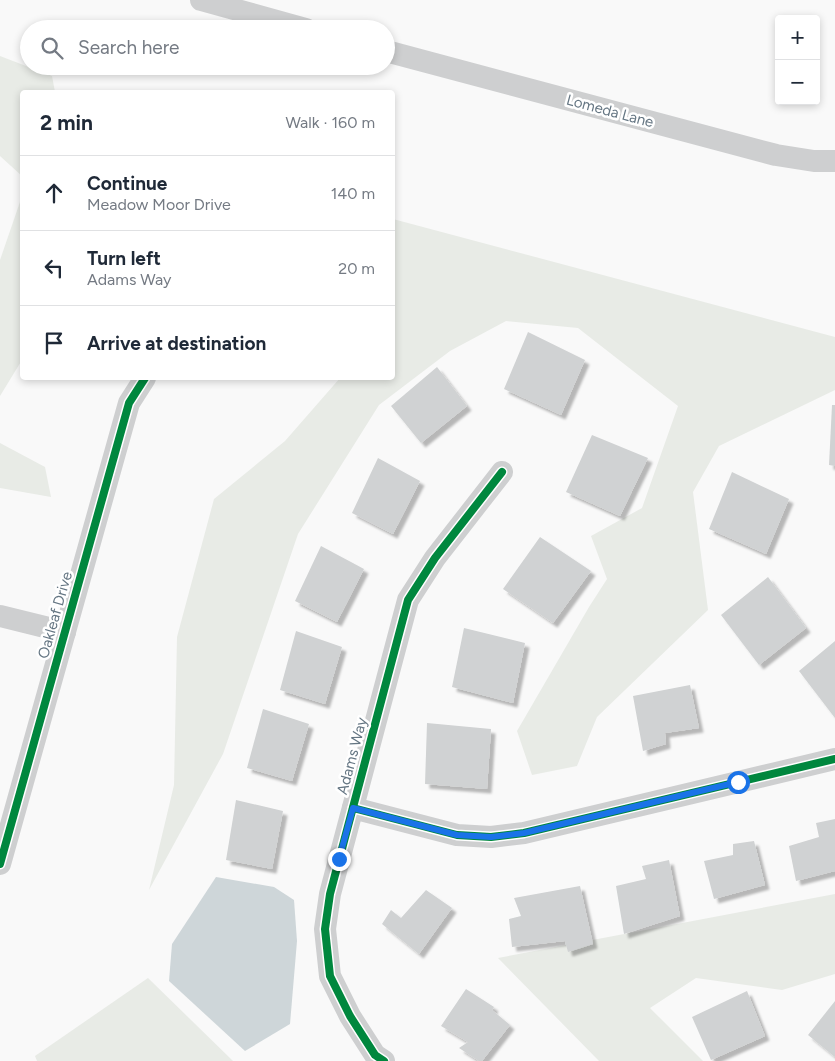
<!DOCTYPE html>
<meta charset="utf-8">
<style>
body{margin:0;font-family:Figtree,sans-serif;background:#f6f6f7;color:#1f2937}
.controls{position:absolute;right:15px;top:15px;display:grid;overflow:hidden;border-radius:5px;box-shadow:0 2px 8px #0003}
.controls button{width:45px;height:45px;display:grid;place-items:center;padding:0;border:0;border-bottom:1px solid #e0e1e3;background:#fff;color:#1f2937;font:25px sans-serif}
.stop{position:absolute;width:15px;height:15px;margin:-11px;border:4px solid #1a73e8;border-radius:50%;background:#fff}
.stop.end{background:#1a73e8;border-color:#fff;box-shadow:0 1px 5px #0008}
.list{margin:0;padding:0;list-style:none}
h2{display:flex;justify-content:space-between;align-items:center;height:65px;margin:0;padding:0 20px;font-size:21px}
h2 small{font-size:16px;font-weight:400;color:#747a83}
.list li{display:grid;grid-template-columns:32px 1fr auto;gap:15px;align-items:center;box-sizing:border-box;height:75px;padding:0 20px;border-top:1px solid #e0e1e3}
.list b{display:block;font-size:19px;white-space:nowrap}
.list p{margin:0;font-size:16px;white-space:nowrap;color:#747a83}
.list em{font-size:16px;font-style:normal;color:#747a83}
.icon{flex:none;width:28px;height:28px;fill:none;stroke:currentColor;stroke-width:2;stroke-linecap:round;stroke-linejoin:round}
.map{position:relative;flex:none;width:835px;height:1061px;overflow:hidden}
.search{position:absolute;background:#fff;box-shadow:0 2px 8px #0003;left:20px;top:20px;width:375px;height:55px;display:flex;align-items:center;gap:12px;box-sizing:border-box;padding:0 18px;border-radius:28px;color:#747a83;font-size:19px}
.panel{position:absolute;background:#fff;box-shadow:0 2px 8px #0003;left:20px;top:90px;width:375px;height:290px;border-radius:5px}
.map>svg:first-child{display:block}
.green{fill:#e8ebe6}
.water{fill:#ced6d9}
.building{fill:#d0d2d3;filter:url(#shadow)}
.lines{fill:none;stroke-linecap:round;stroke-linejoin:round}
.minor{stroke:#cecfd0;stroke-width:22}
.cycleway-casing{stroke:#fff;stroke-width:11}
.cycleway{stroke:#00873e;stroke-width:8}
.route{stroke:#1a73e8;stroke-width:6}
.labels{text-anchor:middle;stroke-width:5;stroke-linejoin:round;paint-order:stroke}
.street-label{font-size:15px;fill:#657683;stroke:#fff}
</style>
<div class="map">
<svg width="835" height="1061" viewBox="0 0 835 1061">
<defs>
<filter id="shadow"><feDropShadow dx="4.5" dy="4.5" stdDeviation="1" flood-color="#0004"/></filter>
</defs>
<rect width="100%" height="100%" fill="#f9f9f9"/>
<g class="green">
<polygon points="0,56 52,76 55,92 22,92 22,176 0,156"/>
<polygon points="22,196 22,360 0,396 0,260"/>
<polygon points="393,219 835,337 835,390 719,446 693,492 708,610 597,717 577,766 532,775 517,731 589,607 607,579 591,536 642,508 678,406 578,328 506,321 450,351 379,405 298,534 223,754 149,890 174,785 177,637 214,499 285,441 340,378 392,378"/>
<polygon points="0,443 45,467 51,497 0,488"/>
<polygon points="835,894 835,974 782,990 696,978 650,1008 703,1061 599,1061 498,958"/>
<polygon points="148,978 233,1061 37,1061 35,1056"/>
</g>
<polygon class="water" points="216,877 274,887 294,900 297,941 290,1024 245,1051 169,981 172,944"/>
<g class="building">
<polygon points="528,332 585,360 561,415 504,389"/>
<polygon points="437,367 467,406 421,443 391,406"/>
<polygon points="832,405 835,405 835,466 829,465"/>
<polygon points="592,435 648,458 620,516 566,492"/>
<polygon points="378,458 420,481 393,534 352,513"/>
<polygon points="732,472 789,499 766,554 709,529"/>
<polygon points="540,537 591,571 553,623 503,589"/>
<polygon points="321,546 364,569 337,622 295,601"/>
<polygon points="768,577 806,628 759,665 721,615"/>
<polygon points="464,628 525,643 513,703 452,687"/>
<polygon points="296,631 342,647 325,704 280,690"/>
<polygon points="835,641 835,718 799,671"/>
<polygon points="690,685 699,728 665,733 666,744 643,751 633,696"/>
<polygon points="263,709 309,724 292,781 247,768"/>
<polygon points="427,723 491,729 487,789 425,784"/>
<polygon points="236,800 283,811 272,869 226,860"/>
<polygon points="835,819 835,871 796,881 789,846 819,837 816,823"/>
<polygon points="754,841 765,885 714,899 704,861 733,855 733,844"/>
<polygon points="669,860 680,916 624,934 616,886 646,879 642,866"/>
<polygon points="580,886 593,944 568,952 565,941 512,947 509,919 521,916 514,898"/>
<polygon points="426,890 452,908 419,954 382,924 391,910 401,918"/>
<polygon points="466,989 494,1007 492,1010 510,1025 482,1061 479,1061 459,1048 468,1042 441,1026"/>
<polygon points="747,991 765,1036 711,1060 692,1017"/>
<polygon points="835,1001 835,1057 808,1035"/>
</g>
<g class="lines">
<g class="minor">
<polyline points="201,0 306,29"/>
<polyline points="386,51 776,155 814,161 835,161"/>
<polyline points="0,616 65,632"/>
<polyline points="353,808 457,835 491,837 524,833 835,759"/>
<polyline points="0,864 129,403 145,378"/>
<polyline points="384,1061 375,1055 350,1016 330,976 325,929 330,894 408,600 435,558 502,472"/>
</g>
<defs>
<g id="cycleway">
<polyline points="353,808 457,835 491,837 524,833 835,759"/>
<polyline points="0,864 129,403 145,378"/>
<polyline points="384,1061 375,1055 350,1016 330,976 325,929 330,894 408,600 435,558 502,472"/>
</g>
</defs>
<use href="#cycleway" class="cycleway-casing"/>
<use href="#cycleway" class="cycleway"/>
</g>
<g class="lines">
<polyline class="route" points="339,859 353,808 457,835 491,837 524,833 738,782"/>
</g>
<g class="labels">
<g class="street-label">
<text transform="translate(610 111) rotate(15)" y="5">Lomeda Lane</text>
<text transform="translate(55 615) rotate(-74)" y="5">Oakleaf Drive</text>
<text transform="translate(352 756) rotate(-75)" y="5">Adams Way</text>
</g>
</g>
</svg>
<div class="controls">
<button>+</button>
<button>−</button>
</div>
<div class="stop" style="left:738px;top:782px"></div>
<div class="stop end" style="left:339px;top:859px"></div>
<div class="search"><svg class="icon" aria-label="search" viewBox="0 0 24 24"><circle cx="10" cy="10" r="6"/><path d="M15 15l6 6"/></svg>Search here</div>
<section class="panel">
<h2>2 min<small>Walk · 160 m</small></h2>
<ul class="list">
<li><svg class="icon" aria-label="ahead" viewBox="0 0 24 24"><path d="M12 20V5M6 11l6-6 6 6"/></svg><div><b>Continue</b><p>Meadow Moor Drive</p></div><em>140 m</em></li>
<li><svg class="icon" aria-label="left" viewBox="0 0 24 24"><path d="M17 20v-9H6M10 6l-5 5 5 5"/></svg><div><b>Turn left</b><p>Adams Way</p></div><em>20 m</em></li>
<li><svg class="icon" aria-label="arrive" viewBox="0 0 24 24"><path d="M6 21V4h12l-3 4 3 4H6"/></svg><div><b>Arrive at destination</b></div></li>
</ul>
</section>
</div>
